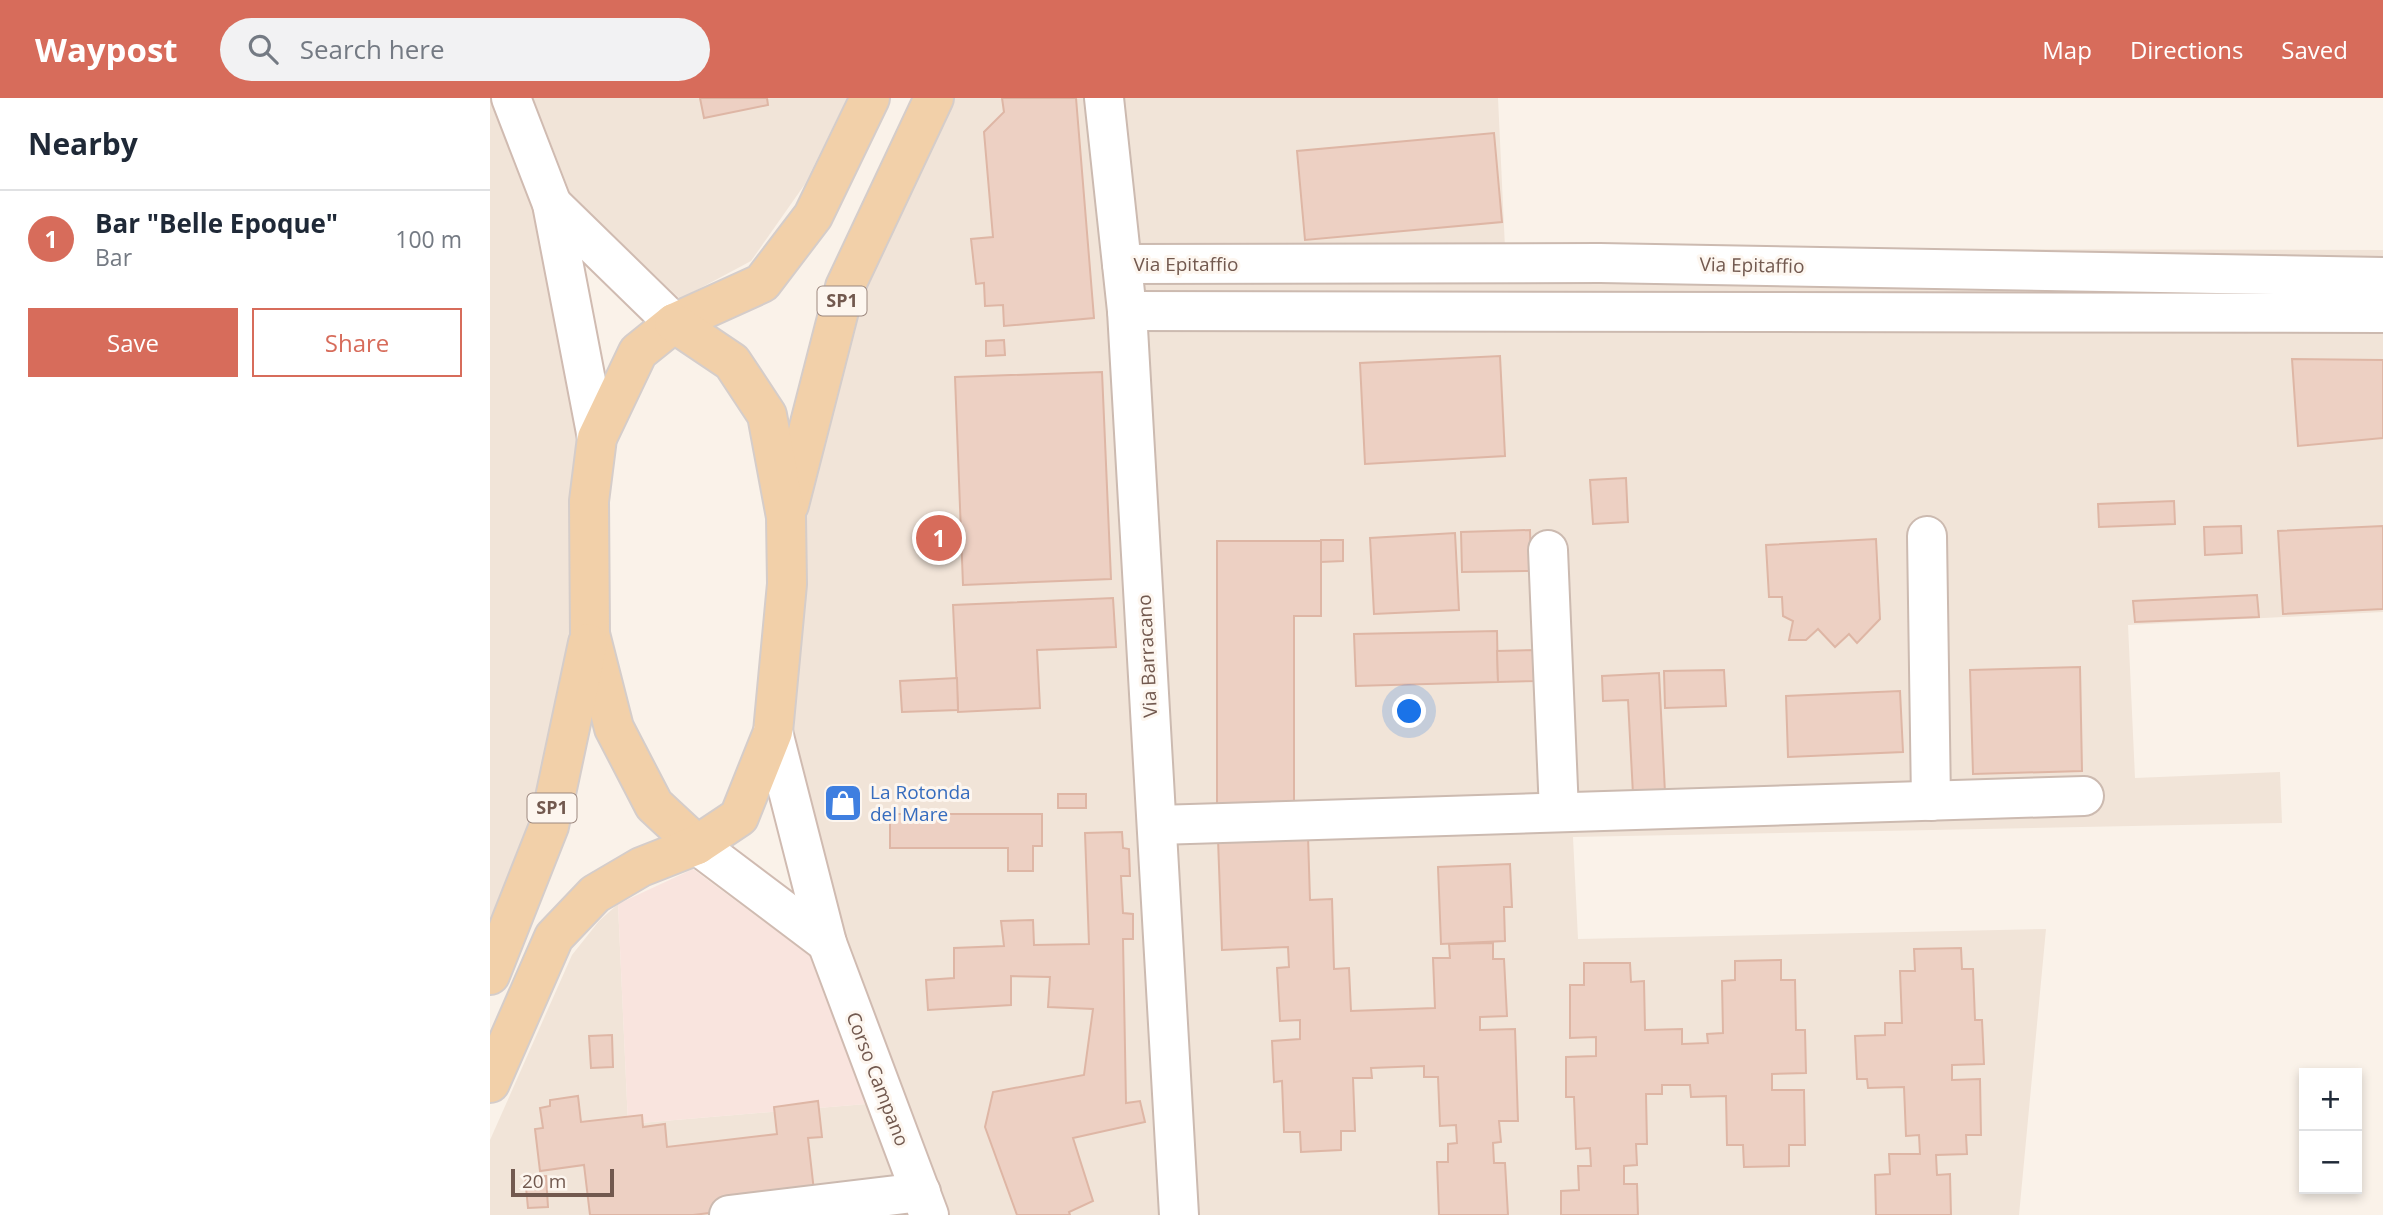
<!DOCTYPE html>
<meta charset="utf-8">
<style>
body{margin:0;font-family:"Open Sans",sans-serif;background:#f2f2f3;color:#1f2937}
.controls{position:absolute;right:21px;bottom:21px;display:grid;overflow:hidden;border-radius:0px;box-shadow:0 4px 10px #0003}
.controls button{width:63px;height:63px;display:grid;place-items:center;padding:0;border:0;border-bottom:2px solid #e0e1e3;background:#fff;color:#1f2937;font:35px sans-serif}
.scale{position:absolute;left:21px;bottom:18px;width:103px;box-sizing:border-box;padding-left:7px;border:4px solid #72594f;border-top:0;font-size:19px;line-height:24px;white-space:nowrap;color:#72594f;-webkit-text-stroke:5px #fdf6ef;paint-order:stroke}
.you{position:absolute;left:920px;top:614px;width:24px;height:24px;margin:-18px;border:5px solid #fff;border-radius:50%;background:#1a73e8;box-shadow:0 0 0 10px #1a73e833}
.badge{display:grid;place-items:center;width:46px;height:46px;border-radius:50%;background:#d76c5b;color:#fff;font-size:23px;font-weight:700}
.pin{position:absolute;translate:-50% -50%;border:4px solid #fff;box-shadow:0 2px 7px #0006}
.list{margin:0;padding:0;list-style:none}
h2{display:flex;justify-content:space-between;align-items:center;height:91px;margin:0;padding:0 28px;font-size:30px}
h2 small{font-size:23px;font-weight:400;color:#747a83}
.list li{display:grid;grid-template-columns:46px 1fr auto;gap:21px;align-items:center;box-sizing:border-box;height:98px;padding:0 28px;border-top:2px solid #e0e1e3}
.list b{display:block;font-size:26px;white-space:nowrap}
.list p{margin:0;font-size:23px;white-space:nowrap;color:#747a83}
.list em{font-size:23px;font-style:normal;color:#747a83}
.actions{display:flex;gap:14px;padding:21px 28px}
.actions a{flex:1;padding:16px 0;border:2px solid #d76c5b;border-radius:0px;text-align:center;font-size:24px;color:#d76c5b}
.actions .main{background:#d76c5b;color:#fff}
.icon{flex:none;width:38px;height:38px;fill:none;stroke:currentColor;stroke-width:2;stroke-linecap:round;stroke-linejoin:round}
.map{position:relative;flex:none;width:1893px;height:1117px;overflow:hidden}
header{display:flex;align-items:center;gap:42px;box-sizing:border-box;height:98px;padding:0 35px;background:#d76c5b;color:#fff}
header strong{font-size:33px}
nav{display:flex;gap:38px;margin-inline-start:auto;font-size:24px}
.search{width:490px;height:63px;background:#f2f2f3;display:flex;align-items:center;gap:18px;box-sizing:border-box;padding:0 24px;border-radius:38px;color:#747a83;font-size:26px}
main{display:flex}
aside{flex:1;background:#fff}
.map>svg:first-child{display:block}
.residential{fill:#f1e4d8}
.commercial{fill:#f9e4de}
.building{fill:#edd0c3;stroke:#deb6a5;stroke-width:2}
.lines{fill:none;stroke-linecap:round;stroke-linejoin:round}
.minor-casing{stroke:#ccbab0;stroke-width:42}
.tertiary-casing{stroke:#ccbab0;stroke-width:42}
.secondary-casing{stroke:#d0bbb1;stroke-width:42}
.primary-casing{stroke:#d5cdca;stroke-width:42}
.minor{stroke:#fff;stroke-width:38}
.tertiary{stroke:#fff;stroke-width:38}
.secondary{stroke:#fff;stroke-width:38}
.primary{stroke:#f2d0a9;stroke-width:38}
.labels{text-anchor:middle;stroke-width:6;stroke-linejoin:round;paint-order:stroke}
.shield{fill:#fdf6ef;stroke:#9c887f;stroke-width:2}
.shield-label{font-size:18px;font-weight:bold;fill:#72594f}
.street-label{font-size:19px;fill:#72594f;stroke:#fdf6ef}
.shop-label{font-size:19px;fill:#366cbe;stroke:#fdf6ef;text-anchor:start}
</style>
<header>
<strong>Waypost</strong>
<div class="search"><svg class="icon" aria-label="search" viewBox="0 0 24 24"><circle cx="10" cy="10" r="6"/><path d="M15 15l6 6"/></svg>Search here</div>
<nav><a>Map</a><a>Directions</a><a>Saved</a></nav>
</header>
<main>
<aside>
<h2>Nearby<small></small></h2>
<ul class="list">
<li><span class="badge">1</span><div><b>Bar &quot;Belle Epoque&quot;</b><p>Bar</p></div><em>100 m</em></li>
</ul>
<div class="actions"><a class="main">Save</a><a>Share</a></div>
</aside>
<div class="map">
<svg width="1893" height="1117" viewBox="0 0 1893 1117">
<rect width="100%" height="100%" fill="#faf2e9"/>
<g class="residential">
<polygon points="0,0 8,0 48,104 95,337 87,536 46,727 0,844"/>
<polygon points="43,0 357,0 315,86 261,163 190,201 81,97"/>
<polygon points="460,0 1008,0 1015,150 1893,152 1893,514 1638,527 1645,680 1790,674 1792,725 1083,739 1088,841 1556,831 1529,1117 458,1117 353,840 304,632 313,485 310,424 375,192"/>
<polygon points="128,806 138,1026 376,1006 418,1117 0,1117 0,1042 82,857 109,823"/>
</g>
<polygon class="commercial" points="203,771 320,858 376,1006 138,1026 128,806"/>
<g class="building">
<polygon points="210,0 277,0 278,7 214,20"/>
<polygon points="512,0 586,0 604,220 514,228 513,207 495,208 494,185 486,186 481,141 503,139 494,34 514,14"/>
<polygon points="1004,35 1012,124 815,142 807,53"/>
<polygon points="514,242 515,257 496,258 496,243"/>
<polygon points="1010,258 1015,358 875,366 870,265"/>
<polygon points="1802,261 1893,262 1893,340 1808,348"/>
<polygon points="612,274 621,481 473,487 465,279"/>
<polygon points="1136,380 1138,424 1103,426 1100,382"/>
<polygon points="1684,403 1685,426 1609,429 1608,406"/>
<polygon points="1751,428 1752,455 1715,457 1714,429"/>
<polygon points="1893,428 1893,511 1793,516 1788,433"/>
<polygon points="1040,432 1041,473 972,474 971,434"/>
<polygon points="965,435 969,512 884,516 880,440"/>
<polygon points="1386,441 1390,521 1367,545 1359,536 1345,549 1328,531 1316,542 1299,542 1303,523 1293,518 1292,499 1279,499 1276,447"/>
<polygon points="831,442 853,442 853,463 831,464"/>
<polygon points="727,443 831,443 831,518 804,518 804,711 727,711"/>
<polygon points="1767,497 1769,519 1645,524 1643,503"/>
<polygon points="623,500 626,549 547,552 550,610 468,614 463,507"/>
<polygon points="1007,533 1008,584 866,588 864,536"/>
<polygon points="1048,552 1049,583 1008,584 1007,553"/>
<polygon points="1590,569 1592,673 1483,676 1480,572"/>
<polygon points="1234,572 1236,608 1175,610 1174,573"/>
<polygon points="1169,575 1175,695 1143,696 1138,602 1113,603 1112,578"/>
<polygon points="467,580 468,612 412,614 410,583"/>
<polygon points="1410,593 1413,654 1298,659 1296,598"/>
<rect x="568" y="696" width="28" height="14"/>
<polygon points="400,716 552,716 552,748 543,748 543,773 518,773 518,750 400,750"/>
<polygon points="632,734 633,750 639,751 640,778 631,778 633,815 643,816 643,841 633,841 636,1005 650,1003 655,1024 583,1040 603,1103 579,1114 580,1117 527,1117 495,1029 503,994 594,977 603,911 558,909 560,879 521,878 521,907 438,912 436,882 464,880 464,850 514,848 511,823 543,822 544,847 599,846 595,735"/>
<polygon points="818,738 820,802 842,801 844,871 859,870 861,913 945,910 943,860 960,860 959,846 1003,845 1003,861 1014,861 1017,918 990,919 990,932 1025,931 1028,1023 1009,1023 1011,1044 1003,1045 1004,1065 1015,1065 1018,1117 949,1117 947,1064 958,1064 958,1046 967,1045 966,1027 950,1028 948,979 934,979 934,968 881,970 882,980 863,980 865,1033 851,1033 851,1052 811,1054 810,1034 794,1034 792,983 784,984 782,943 810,941 810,922 790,923 787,870 799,869 798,849 732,852 728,741"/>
<polygon points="1020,766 1022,809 1014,809 1015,843 951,846 948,769"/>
<polygon points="1471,850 1472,871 1483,871 1485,922 1492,922 1494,966 1462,967 1462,982 1490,981 1491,1037 1476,1037 1477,1056 1446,1057 1447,1077 1460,1076 1461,1117 1386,1117 1385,1077 1400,1076 1399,1056 1430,1056 1429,1037 1416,1038 1414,989 1378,990 1377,981 1367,981 1365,938 1395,937 1395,925 1412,925 1410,873 1425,873 1424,851"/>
<polygon points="1291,862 1291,882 1305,882 1306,932 1315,932 1316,975 1282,976 1282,992 1314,992 1315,1047 1299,1047 1299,1068 1254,1069 1253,1047 1237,1047 1236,998 1201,999 1200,987 1172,987 1172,996 1156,996 1157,1046 1146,1046 1147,1067 1134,1068 1134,1086 1147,1086 1148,1117 1071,1117 1071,1093 1089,1092 1088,1068 1101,1068 1100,1050 1086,1051 1084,999 1076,999 1076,959 1106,958 1106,939 1080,940 1080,887 1094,887 1094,865 1140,865 1141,884 1154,883 1155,932 1192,931 1192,946 1218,945 1217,936 1233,935 1232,883 1245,882 1245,863"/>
<polygon points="122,937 123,969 101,970 99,938"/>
<polygon points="88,998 91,1024 152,1017 153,1029 175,1026 177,1049 287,1036 284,1009 328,1003 332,1039 318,1040 325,1102 203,1117 100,1117 94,1067 50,1073 45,1031 53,1030 50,1010 60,1008 60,1002"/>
<polygon points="56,1078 58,1109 38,1110 35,1079"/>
</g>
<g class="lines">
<defs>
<g id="minor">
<polyline points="614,0 637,213 689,1117"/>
<polyline points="1437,438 1441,703"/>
<polyline points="1058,452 1069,714"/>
<polyline points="667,727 1594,698"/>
<polyline points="239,1117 431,1094"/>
</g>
<g id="tertiary">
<polyline points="632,166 1110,165 1893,179"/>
<polyline points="637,213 1893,215"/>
</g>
<g id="secondary">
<polyline points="21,0 62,106 107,340"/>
<polyline points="62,106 184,225"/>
<polyline points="283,634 337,845 439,1117"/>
<polyline points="207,747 337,845"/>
</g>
<g id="primary">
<polyline points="299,407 355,189 444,0"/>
<polyline points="207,747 164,707 124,630 100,536 99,403 107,340 148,254 184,225 272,185 323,118 380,0"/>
<polyline points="0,877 59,728 98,545"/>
<polyline points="0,985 64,839 105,796 151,769 207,747 249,719 283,634 297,486 296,419 277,317 242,264 184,225"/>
</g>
</defs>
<use href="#minor" class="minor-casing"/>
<use href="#tertiary" class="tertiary-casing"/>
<use href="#secondary" class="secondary-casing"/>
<use href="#primary" class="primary-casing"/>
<use href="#minor" class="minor"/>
<use href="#tertiary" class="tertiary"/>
<use href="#secondary" class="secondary"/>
<use href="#primary" class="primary"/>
</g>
<defs>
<symbol id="shop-square" viewBox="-11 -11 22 22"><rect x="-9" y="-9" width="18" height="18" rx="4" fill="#3f7fe0" stroke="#fdf6ef"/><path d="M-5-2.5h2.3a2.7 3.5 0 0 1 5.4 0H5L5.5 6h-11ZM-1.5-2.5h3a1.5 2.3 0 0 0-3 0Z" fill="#fff"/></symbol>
</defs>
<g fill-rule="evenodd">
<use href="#shop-square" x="331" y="683" width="44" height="44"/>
</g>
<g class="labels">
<g class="shield">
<rect x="327.5" y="188.5" width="49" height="29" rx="5"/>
<rect x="37.5" y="695.5" width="49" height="29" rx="5"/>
</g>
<g class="shield-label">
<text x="352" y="209">SP1</text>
<text x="62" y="716">SP1</text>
</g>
<g class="street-label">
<text x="696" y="173">Via Epitaffio</text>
<text transform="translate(1262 167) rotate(1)" y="7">Via Epitaffio</text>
<text transform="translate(657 558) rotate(-93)" y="7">Via Barracano</text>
<text transform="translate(388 981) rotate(69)" y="7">Corso Campano</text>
</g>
<g class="shop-label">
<text x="380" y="701">La Rotonda<tspan x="380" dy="22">del Mare</tspan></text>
</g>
</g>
</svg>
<div class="controls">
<button>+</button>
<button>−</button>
</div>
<div class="scale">20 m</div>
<div class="you"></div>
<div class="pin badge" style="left:449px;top:440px">1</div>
</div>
</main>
